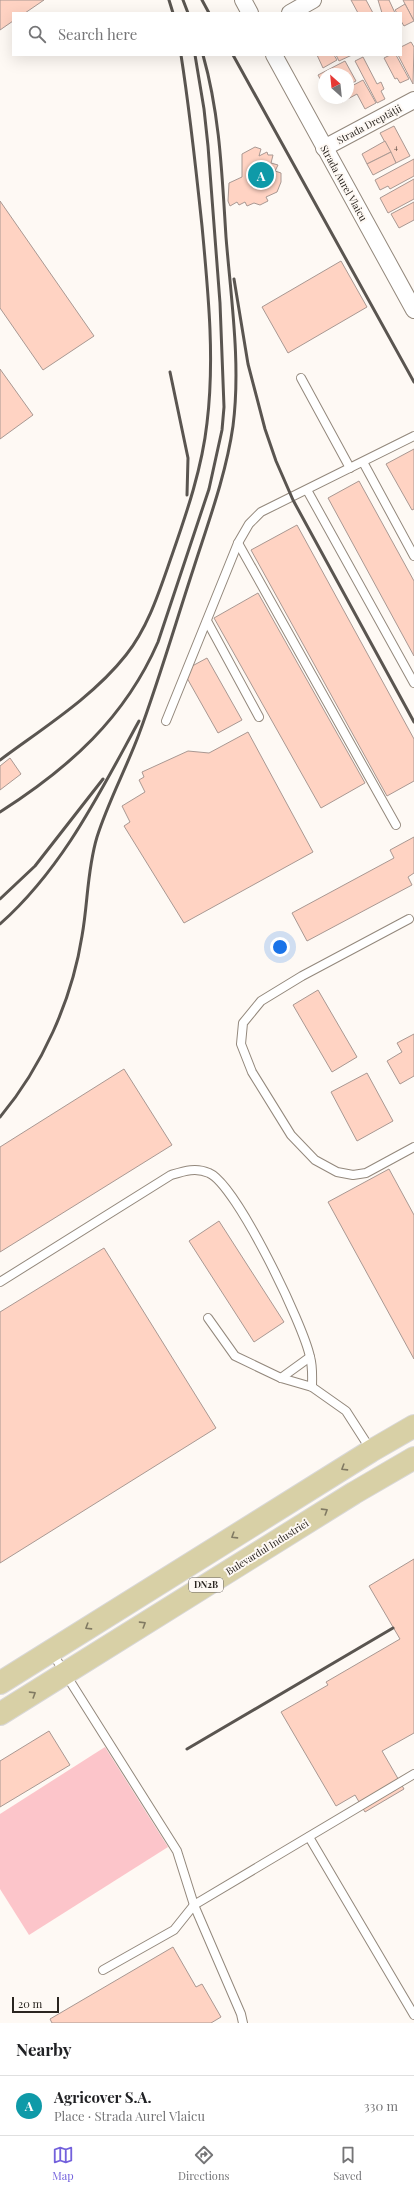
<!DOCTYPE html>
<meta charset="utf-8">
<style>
body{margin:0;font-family:"Playfair Display",serif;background:#f2f2f2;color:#202124}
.compass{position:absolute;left:318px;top:68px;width:36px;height:36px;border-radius:50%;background:#fff;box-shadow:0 4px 16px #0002;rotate:333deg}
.scale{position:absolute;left:12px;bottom:10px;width:47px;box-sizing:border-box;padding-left:4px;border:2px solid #2a2520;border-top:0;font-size:11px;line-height:14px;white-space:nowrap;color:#2a2520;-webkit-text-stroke:3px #fef9f4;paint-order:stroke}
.you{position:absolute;left:280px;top:947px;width:14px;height:14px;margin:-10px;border:3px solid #fff;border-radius:50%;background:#1a73e8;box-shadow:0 0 0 6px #1a73e833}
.badge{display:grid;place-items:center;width:26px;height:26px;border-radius:50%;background:#7361dc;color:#fff;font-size:13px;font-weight:700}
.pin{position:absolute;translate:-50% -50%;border:2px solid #fff;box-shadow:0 1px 4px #0006}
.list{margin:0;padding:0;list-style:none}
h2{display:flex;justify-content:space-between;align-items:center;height:52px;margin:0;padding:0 16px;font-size:17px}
h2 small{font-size:13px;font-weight:400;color:#757577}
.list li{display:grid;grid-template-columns:26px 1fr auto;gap:12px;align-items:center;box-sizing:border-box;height:60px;padding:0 16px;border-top:1px solid #e0e0e0}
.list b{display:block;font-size:15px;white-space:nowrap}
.list p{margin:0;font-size:13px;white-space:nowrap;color:#757577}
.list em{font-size:13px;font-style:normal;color:#757577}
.icon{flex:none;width:22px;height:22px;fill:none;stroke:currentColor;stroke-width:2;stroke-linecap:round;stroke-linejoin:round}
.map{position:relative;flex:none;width:414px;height:2023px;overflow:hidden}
.search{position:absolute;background:#fff;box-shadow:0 4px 16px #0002;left:12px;right:12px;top:12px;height:44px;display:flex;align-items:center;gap:10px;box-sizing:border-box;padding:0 14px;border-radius:0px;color:#757577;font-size:15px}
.sheet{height:112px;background:#fff}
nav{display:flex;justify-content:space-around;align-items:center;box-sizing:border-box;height:56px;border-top:1px solid #e0e0e0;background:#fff;font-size:11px;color:#757577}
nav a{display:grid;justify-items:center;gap:2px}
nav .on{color:#7361dc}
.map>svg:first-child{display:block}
.green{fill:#fcc5ca}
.building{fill:#ffd3c3;stroke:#a99892}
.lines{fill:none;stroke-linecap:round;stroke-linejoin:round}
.lane-casing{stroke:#93887c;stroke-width:10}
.street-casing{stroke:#93887c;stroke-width:18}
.primary-casing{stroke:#d9d8d7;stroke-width:24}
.lane{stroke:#fff;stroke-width:8}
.street{stroke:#fff;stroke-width:16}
.primary{stroke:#d8d0a6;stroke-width:22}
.rail{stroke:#5a5550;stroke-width:3}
.oneway{stroke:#817a63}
.labels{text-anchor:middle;stroke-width:4;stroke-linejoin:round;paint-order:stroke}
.number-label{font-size:8px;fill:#5f5049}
.shield{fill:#fef9f4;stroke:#6a6560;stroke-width:1}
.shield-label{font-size:9px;font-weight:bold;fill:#2a2520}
.street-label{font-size:10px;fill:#2a2520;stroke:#fef9f4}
</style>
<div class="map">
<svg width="414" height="2023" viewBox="0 0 414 2023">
<rect width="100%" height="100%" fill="#fef9f4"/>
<polygon class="green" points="105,1747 168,1847 29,1935 0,1889 0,1814"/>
<g class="building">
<polygon points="0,0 44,0 25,13 13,13 13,21 0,30"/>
<polygon points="351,0 366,0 373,13 358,13"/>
<polygon points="378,0 389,0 395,13 382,13"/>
<polygon points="403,0 414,0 414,21 405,4"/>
<polygon points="405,4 414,21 404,26 401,21 401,13 397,13 395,10"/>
<polygon points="411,42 414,47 413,84 398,55 401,55 401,47"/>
<polygon points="317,55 334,55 337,60 323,68"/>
<polygon points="336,55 352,55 339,61"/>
<polygon points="390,55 396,55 409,79 400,83 397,78 395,79 384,58"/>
<polygon points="363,57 377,84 381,82 384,89 381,91 385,99 377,103 355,61"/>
<polygon points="345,61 356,81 348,85 348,74 324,74 324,86 318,75"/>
<polygon points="363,80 376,103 365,109 357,94 342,102 340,98 348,98 348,88"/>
<polygon points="394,126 410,156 396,163 380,133"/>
<polygon points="385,141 391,152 367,164 362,154"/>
<polygon points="255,147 261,149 259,156 267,152 268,155 273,155 271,163 278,165 275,171 281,173 281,182 277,192 266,197 268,201 260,205 254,203 247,206 245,202 239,205 237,202 230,206 228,201 229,183 242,177 242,154"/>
<polygon points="391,152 396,163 373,175 367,164"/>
<polygon points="414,159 414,176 390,189 388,186 380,190 375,180"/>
<polygon points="414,179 414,199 388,213 380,198"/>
<polygon points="0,201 94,336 43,370 0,308"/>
<polygon points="414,202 414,220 399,228 391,214"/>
<polygon points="341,261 367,307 288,353 262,307"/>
<polygon points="0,369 33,415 0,439"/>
<polygon points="414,449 414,509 412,510 386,464"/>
<polygon points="359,481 414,581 414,656 328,498"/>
<polygon points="297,525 414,739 414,781 387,796 251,550"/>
<polygon points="258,593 365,783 321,808 214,618"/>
<polygon points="207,658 242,720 218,733 183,671"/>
<polygon points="248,732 313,852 184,923 124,826 130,822 122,806 145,792 139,780 144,777 142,772 188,751 209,753"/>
<polygon points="10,758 21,774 0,790 0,766"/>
<polygon points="414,837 414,873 408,877 412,885 307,941 292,913 394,858 390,850"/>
<polygon points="318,990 357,1057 332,1072 293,1005"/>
<polygon points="414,1034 414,1076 400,1084 387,1061 402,1052 397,1043"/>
<polygon points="124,1069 172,1145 0,1252 0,1147"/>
<polygon points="367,1073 393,1121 357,1141 331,1092"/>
<polygon points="389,1169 414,1215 414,1359 328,1202"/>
<polygon points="219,1221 284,1322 254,1342 189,1241"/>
<polygon points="104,1248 216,1428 0,1563 0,1312"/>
<polygon points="414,1559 414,1733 382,1751 404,1789 365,1812 355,1795 336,1806 281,1712 328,1685 326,1682 400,1639 369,1586"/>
<polygon points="49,1731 70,1765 0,1807 0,1761"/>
<polygon points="173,1947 196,1987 202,1984 221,2017 211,2023 52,2023 50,2019"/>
</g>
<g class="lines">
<defs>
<g id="lane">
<polyline points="301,378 350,468"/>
<polyline points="363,462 414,556"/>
<polyline points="307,490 414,683"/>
<polyline points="238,543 396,825"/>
<polyline points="207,621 259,717"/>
<polyline points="166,721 238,543 249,524 261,512 414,436"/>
<polyline points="409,919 302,976 261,1001 243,1023 241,1044 252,1072 291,1135 315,1160 337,1172 353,1175 366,1173 414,1147"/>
<path d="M0,1282L171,1175C184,1171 196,1167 209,1173C236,1184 304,1326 310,1357C313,1367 312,1378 312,1387"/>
<polyline points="208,1318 235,1356 281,1378 312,1387 346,1411 371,1450"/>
<polyline points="281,1378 310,1357"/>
<polyline points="51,1651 177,1851 194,1905 241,2014 243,2023"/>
<polyline points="309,1837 414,2015"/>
<polyline points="103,1970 174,1930 194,1905 414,1774"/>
</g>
<g id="street">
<polyline points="243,0 250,13"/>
<polyline points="290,13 313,0"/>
<polyline points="274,55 414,310"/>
<polyline points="324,148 414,100"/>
</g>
<g id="primary">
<polyline points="0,1683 371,1451 414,1426"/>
<polyline points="0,1714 354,1493 414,1458"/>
</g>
</defs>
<use href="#lane" class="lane-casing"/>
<use href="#street" class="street-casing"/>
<use href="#primary" class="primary-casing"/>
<use href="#lane" class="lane"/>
<use href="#street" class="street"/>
<use href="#primary" class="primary"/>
<g class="rail">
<polyline points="169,0 173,13"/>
<polyline points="183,0 188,13"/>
<polyline points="202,0 209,13"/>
<polyline points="233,55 414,382"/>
<polyline points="234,279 248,364 265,429 276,461 293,500 414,722"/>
<polyline points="170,372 188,458 187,495"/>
<path d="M0,760C43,728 93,697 126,655C149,626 160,589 172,555C187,512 202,468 207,423C215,358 208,291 202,226C196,169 190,112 181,55"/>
<path d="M0,812C69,768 125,718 158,642L209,489L222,430L224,407L220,303L208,146L204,109L195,55"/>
<polyline points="0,899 35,866 103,779"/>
<path d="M0,924C63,868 99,794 139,721"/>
<path d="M0,1117C42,1067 72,1000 82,936C88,903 87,870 97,837C108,802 126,769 139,734C159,680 175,625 193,570C208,523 226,475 233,426C241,364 231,299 226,237C222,175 220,115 203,55"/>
<polyline points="187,1749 393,1628"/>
</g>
</g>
<defs><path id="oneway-chevron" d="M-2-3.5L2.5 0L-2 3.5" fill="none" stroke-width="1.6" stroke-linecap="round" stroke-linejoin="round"/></defs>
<g class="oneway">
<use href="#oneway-chevron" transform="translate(344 1468) rotate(148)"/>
<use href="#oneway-chevron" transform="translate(325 1511) rotate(-32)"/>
<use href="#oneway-chevron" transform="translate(234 1536) rotate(148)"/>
<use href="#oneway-chevron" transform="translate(143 1624) rotate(-32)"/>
<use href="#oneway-chevron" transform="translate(88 1627) rotate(148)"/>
<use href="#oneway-chevron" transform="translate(33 1694) rotate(-32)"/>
</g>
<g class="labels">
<g class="number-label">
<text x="396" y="150">4</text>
</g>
<rect class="shield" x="189" y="1578" width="34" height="14" rx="3"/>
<g class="shield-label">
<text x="206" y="1588">DN2B</text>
</g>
<g class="street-label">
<text transform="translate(369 124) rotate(-28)" y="4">Strada Dreptății</text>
<text transform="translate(344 183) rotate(61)" y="4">Strada Aurel Vlaicu</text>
<text transform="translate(267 1547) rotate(-32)" y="4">Bulevardul Industriei</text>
</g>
</g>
</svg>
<svg class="compass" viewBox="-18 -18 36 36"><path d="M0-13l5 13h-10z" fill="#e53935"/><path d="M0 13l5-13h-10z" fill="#757577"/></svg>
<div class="scale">20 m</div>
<div class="you"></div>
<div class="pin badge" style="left:261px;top:175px;background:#0f9aa8">A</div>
<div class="search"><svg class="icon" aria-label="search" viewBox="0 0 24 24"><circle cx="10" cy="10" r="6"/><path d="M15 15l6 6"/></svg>Search here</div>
</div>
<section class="sheet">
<h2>Nearby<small></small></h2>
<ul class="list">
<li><span class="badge" style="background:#0f9aa8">A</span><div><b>Agricover S.A.</b><p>Place · Strada Aurel Vlaicu</p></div><em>330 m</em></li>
</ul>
</section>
<nav>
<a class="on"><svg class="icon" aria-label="map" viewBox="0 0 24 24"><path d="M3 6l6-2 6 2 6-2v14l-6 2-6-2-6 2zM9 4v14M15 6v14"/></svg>Map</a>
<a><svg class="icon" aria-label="directions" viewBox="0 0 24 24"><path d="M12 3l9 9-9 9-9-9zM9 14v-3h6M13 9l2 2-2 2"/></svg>Directions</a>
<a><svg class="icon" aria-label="saved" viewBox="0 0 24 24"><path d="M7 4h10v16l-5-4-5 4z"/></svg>Saved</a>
</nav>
